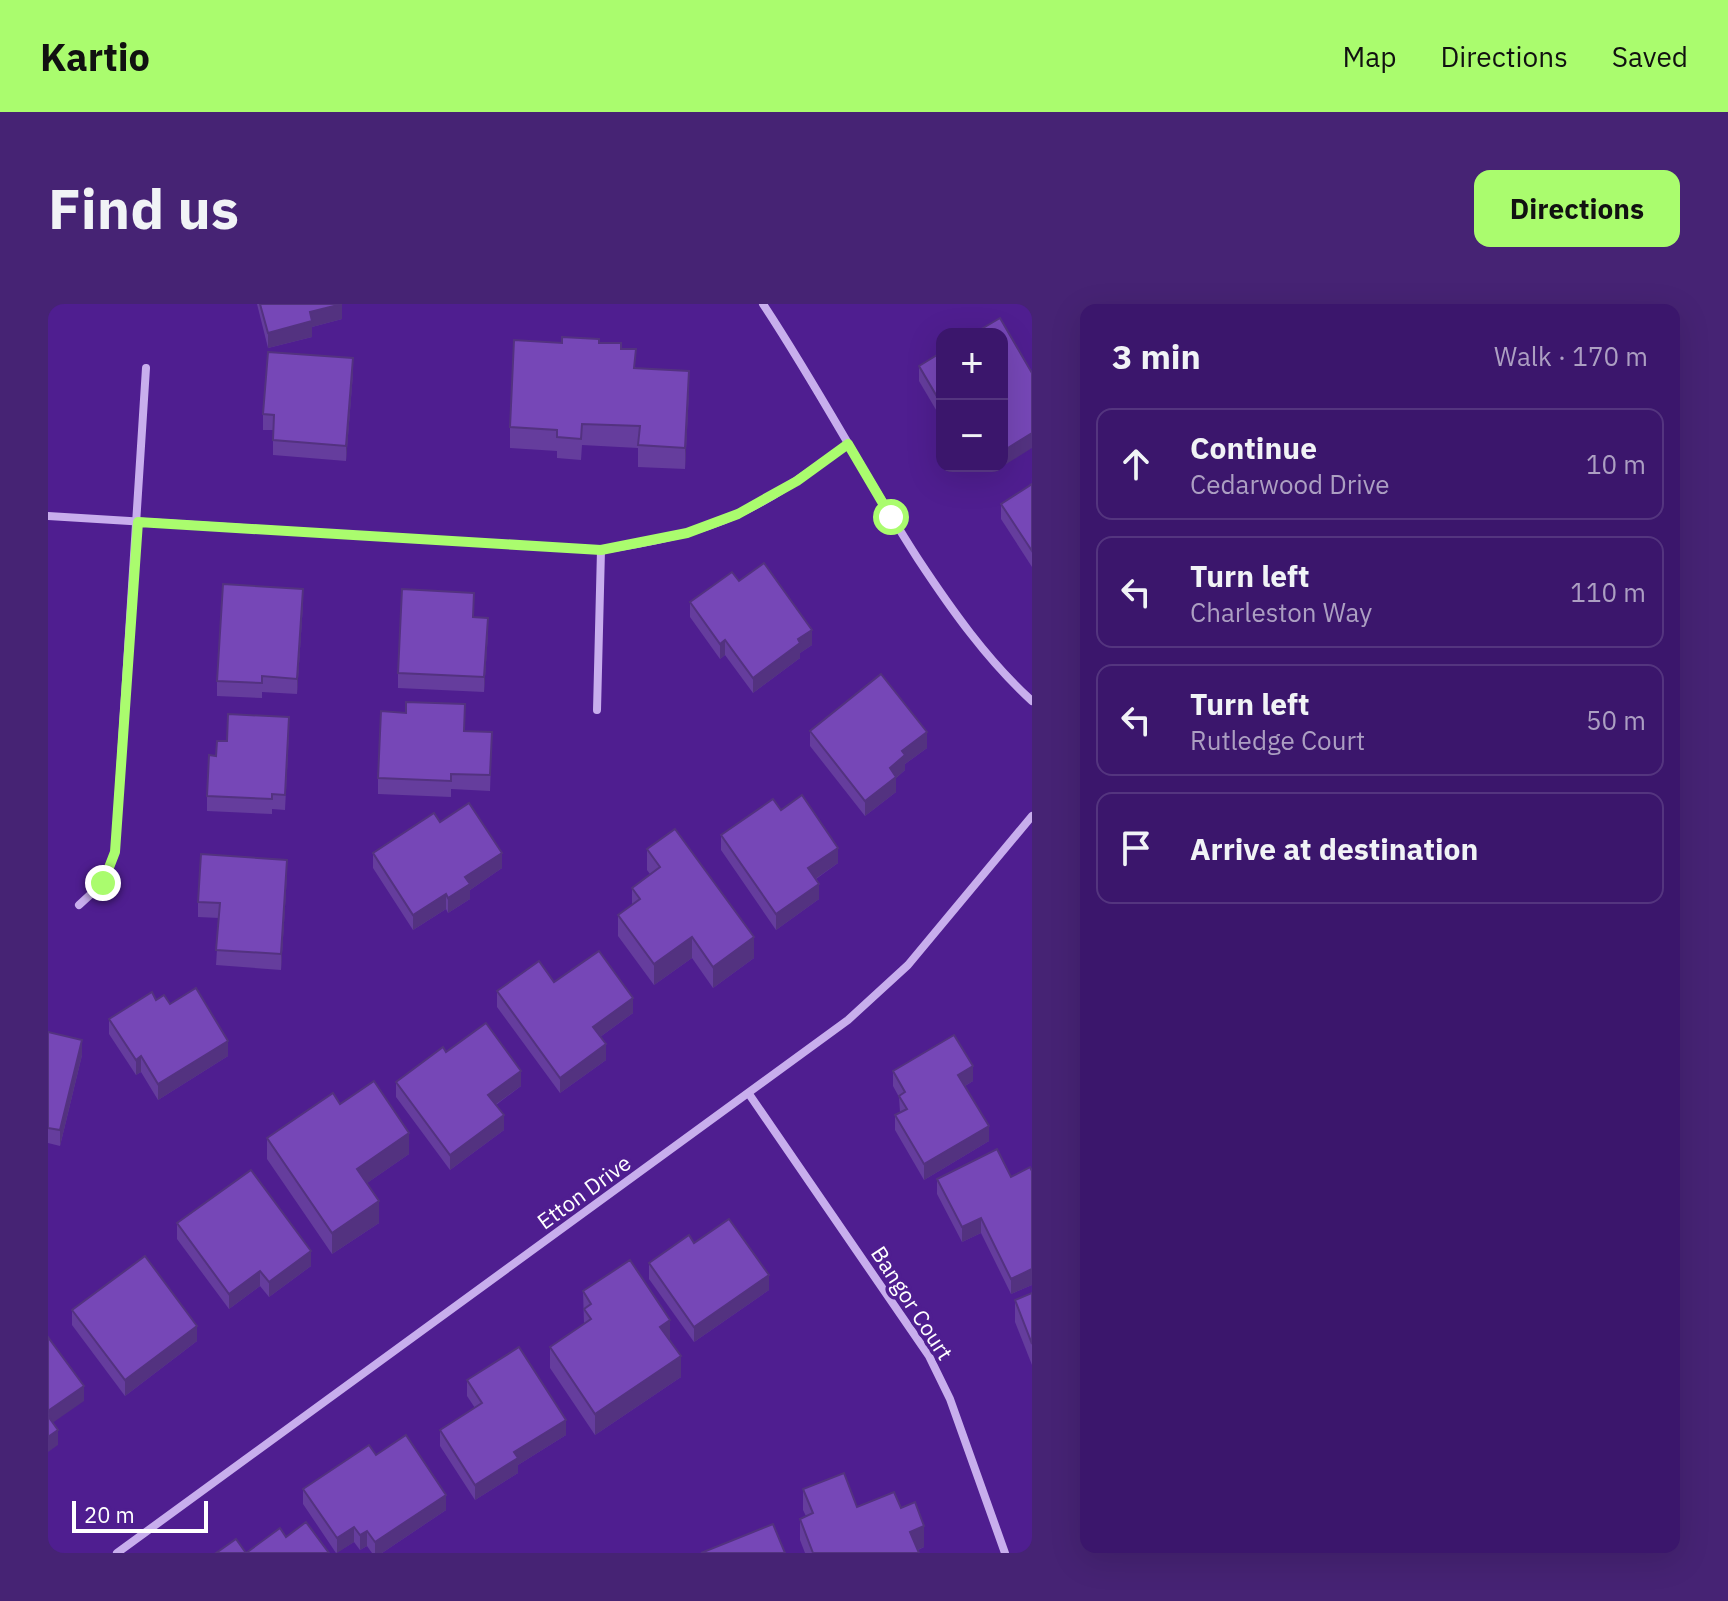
<!DOCTYPE html>
<meta charset="utf-8">
<style>
body{margin:0;font-family:"IBM Plex Sans",sans-serif;background:#462374;color:#f1f3f6}
.controls{position:absolute;right:24px;top:24px;display:grid;overflow:hidden;border-radius:16px;box-shadow:0 8px 32px #0002}
.controls button{width:72px;height:72px;display:grid;place-items:center;padding:0;border:0;border-bottom:2px solid #54357f;background:#3b166c;color:#f1f3f6;font:40px sans-serif}
.scale{position:absolute;left:24px;bottom:20px;width:136px;box-sizing:border-box;padding-left:8px;border:4px solid #fff;border-top:0;font-size:22px;line-height:28px;white-space:nowrap;color:#fff;-webkit-text-stroke:6px #4f1e90;paint-order:stroke}
.stop{position:absolute;width:24px;height:24px;margin:-18px;border:6px solid #aafc6e;border-radius:50%;background:#fff}
.stop.end{background:#aafc6e;border-color:#fff;box-shadow:0 2px 8px #0008}
.list{margin:0;padding:0;list-style:none}
h2{display:flex;justify-content:space-between;align-items:center;height:104px;margin:0;padding:0 32px;font-size:34px}
h2 small{font-size:26px;font-weight:400;color:#ac9fc2}
.list li{display:grid;grid-template-columns:52px 1fr auto;gap:24px;align-items:center;box-sizing:border-box;height:112px;margin:0 16px 16px;padding:0 16px;border:2px solid #54357f;border-radius:16px}
.list b{display:block;font-size:30px;white-space:nowrap}
.list p{margin:0;font-size:26px;white-space:nowrap;color:#ac9fc2}
.list em{font-size:26px;font-style:normal;color:#ac9fc2}
.icon{flex:none;width:44px;height:44px;fill:none;stroke:currentColor;stroke-width:2;stroke-linecap:round;stroke-linejoin:round}
.map{position:relative;flex:none;width:984px;height:1249px;overflow:hidden;border-radius:16px}
header{display:flex;align-items:center;gap:48px;box-sizing:border-box;height:112px;padding:0 40px;background:#aafc6e;color:#111}
header strong{font-size:38px}
nav{display:flex;gap:44px;margin-inline-start:auto;font-size:28px}
.intro{display:flex;align-items:center;justify-content:space-between;box-sizing:border-box;height:192px;padding:0 48px}
h1{margin:0;font-size:56px}
.button{padding:20px 36px;border-radius:16px;background:#aafc6e;color:#111;font-size:28px;font-weight:700}
main{display:flex;gap:48px;padding:0 48px}
aside{flex:1;background:#3b166c;border-radius:16px;box-shadow:0 8px 32px #0002}
.map>svg:first-child{display:block}
.lines{fill:none;stroke-linecap:round;stroke-linejoin:round}
.minor{stroke:#c8aeed;stroke-width:8}
.wall{fill:#653d9d}
.shaded-wall{fill:#533280}
.building{fill:#7647b7;stroke:#533280;stroke-width:2}
.route{stroke:#aafc6e;stroke-width:10}
.labels{text-anchor:middle;stroke-width:7;stroke-linejoin:round;paint-order:stroke}
.street-label{font-size:22px;fill:#fff;stroke:#4f1e90}
</style>
<header>
<strong>Kartio</strong>
<nav><a>Map</a><a>Directions</a><a>Saved</a></nav>
</header>
<div class="intro"><h1>Find us</h1><a class="button">Directions</a></div>
<main>
<div class="map">
<svg width="984" height="1249" viewBox="0 0 984 1249">
<rect width="100%" height="100%" fill="#4f1e90"/>
<g class="lines">
<g class="minor">
<path d="M715,0C770,83 816,171 870,255C903,305 939,356 984,397"/>
<path d="M0,212L553,246C600,239 647,230 690,210C730,192 765,165 800,140"/>
<polyline points="549,406 553,246"/>
<polyline points="31,601 55,579 67,548 98,64"/>
<polyline points="701,790 881,1052 902,1095 957,1249"/>
<polyline points="69,1249 800,716 860,661 984,512"/>
</g>
</g>
<g class="wall">
<polygon points="209,0 294,0 294,15 264,23 264,33 220,44"/>
<polygon points="514,39 551,39 573,45 588,64 641,88 637,165 590,163 590,144 534,141 533,156 509,154 509,147 462,144 462,123"/>
<polygon points="894,48 894,116 871,77 871,62"/>
<polygon points="305,69 298,157 225,151 225,126 215,126 215,110"/>
<polygon points="984,180 984,263 953,215 953,200"/>
<polygon points="691,277 764,341 752,349 752,354 705,389 677,351 672,355 642,313 642,298"/>
<polygon points="255,300 249,390 214,388 214,394 169,392 169,377"/>
<polygon points="426,313 440,329 436,388 350,384 350,369"/>
<polygon points="417,427 444,428 442,487 403,485 403,493 330,490 330,474"/>
<polygon points="762,427 879,444 857,460 857,466 848,474 848,488 817,512 762,442"/>
<polygon points="241,428 237,506 224,505 224,510 159,507 159,492 168,452 179,437"/>
<polygon points="392,518 454,564 422,586 422,595 400,609 398,605 365,626 325,564 325,549"/>
<polygon points="673,531 790,559 768,575 771,595 728,626 673,546"/>
<polygon points="599,545 706,654 665,684 644,654 606,681 570,632 570,611 584,601 584,584 602,570 599,566"/>
<polygon points="239,571 233,666 168,661 171,614 150,613 150,598"/>
<polygon points="449,687 585,709 552,733 558,756 512,789 449,703"/>
<polygon points="108,696 122,700 180,752 110,796 93,768 88,771 61,730 61,715"/>
<polygon points="0,728 34,751 12,842 0,839"/>
<polygon points="398,748 473,782 448,801 456,826 402,866 348,793 348,778"/>
<polygon points="845,767 925,777 917,782 941,837 876,876 847,826 847,811 852,808 851,793 845,782"/>
<polygon points="292,800 361,850 319,879 331,919 284,950 219,855 219,834"/>
<polygon points="984,867 984,981 963,990 933,929 914,938 889,890 889,875 963,873"/>
<polygon points="129,919 263,962 221,993 212,982 181,1005 129,935"/>
<polygon points="646,939 721,986 646,1038 601,975 601,959"/>
<polygon points="535,987 622,1037 633,1073 547,1131 502,1064 502,1043 536,1020"/>
<polygon points="984,989 984,1061 967,1018 967,996"/>
<polygon points="24,1006 149,1037 77,1092 24,1021"/>
<polygon points="419,1076 518,1131 470,1161 470,1169 427,1196 392,1142 392,1126 427,1104 419,1092"/>
<polygon points="328,1151 398,1206 334,1249 324,1249 319,1242 312,1246 306,1238 288,1249 255,1200 255,1185"/>
<polygon points="755,1185 809,1203 853,1204 876,1243 870,1246 871,1249 757,1249 752,1236 752,1215 758,1212 755,1206"/>
</g>
<g class="shaded-wall">
<polygon points="294,0 294,15 264,23 264,33 220,44 220,29 262,8"/>
<polygon points="305,54 305,69 298,157 298,142"/>
<polygon points="641,67 641,88 637,165 637,144"/>
<polygon points="984,129 984,144 955,162 955,147"/>
<polygon points="255,285 255,300 249,390 249,375"/>
<polygon points="440,314 440,329 436,388 436,373"/>
<polygon points="764,326 764,341 752,349 752,354 705,389 705,374 750,335"/>
<polygon points="677,336 677,351 672,355 672,340"/>
<polygon points="879,428 879,444 857,460 857,466 848,474 848,488 817,512 817,497 854,447"/>
<polygon points="790,544 790,559 760,580 760,564"/>
<polygon points="454,549 454,564 422,586 422,595 400,609 400,594 417,573"/>
<polygon points="239,556 239,571 233,666 233,650"/>
<polygon points="771,580 771,595 728,626 728,610"/>
<polygon points="398,590 398,605 365,626 365,611"/>
<polygon points="644,633 644,654 606,681 606,660"/>
<polygon points="706,633 706,654 665,684 665,663"/>
<polygon points="585,694 585,709 545,738 545,723"/>
<polygon points="34,736 34,751 12,842 12,826"/>
<polygon points="180,737 180,752 110,796 110,780"/>
<polygon points="558,740 558,756 512,789 512,774"/>
<polygon points="93,752 93,768 88,771 88,756"/>
<polygon points="925,762 925,777 910,786 910,771"/>
<polygon points="473,767 473,782 440,806 440,791"/>
<polygon points="456,811 456,826 402,866 402,851"/>
<polygon points="941,822 941,837 876,876 876,860"/>
<polygon points="361,829 361,850 309,886 309,865"/>
<polygon points="331,897 331,919 284,950 284,929"/>
<polygon points="933,914 933,929 914,938 914,923"/>
<polygon points="263,947 263,962 221,993 221,978"/>
<polygon points="984,965 984,981 963,990 963,975"/>
<polygon points="212,967 212,982 181,1005 181,990"/>
<polygon points="721,971 721,986 646,1038 646,1023"/>
<polygon points="622,1016 622,1037 612,1023"/>
<polygon points="149,1022 149,1037 77,1092 77,1076"/>
<polygon points="633,1052 633,1073 547,1131 547,1110"/>
<polygon points="36,1082 36,1097 0,1122 0,1107"/>
<polygon points="518,1116 518,1131 470,1161 470,1169 427,1196 427,1181 466,1148"/>
<polygon points="10,1126 10,1141 0,1148 0,1133"/>
<polygon points="398,1191 398,1206 334,1249 327,1249 327,1238"/>
<polygon points="876,1222 876,1243 862,1249 862,1228"/>
<polygon points="306,1223 306,1238 289,1249 289,1234"/>
<polygon points="319,1227 319,1242 312,1246 312,1231"/>
</g>
<g class="building">
<polygon points="212,0 294,0 262,8 264,17 220,29"/>
<polygon points="952,14 984,69 984,129 955,147 954,30 925,30"/>
<polygon points="514,33 551,35 551,39 573,39 573,45 588,45 586,64 641,67 637,144 590,141 592,122 534,120 533,135 509,133 509,126 462,123 466,36 514,39"/>
<polygon points="220,48 305,54 298,142 225,136 226,111 215,110"/>
<polygon points="894,48 894,101 871,62"/>
<polygon points="984,180 984,247 953,200"/>
<polygon points="716,259 764,326 750,335 752,339 705,374 677,336 672,340 642,298 684,268 691,277"/>
<polygon points="175,280 255,285 249,375 214,372 214,379 169,377"/>
<polygon points="354,285 426,289 425,313 440,314 436,373 350,369"/>
<polygon points="833,370 879,428 854,447 857,451 842,464 848,473 817,497 762,427"/>
<polygon points="358,398 417,400 416,427 444,428 442,471 403,470 403,477 330,474 333,407 358,409"/>
<polygon points="180,410 241,413 237,491 224,490 224,495 159,492 161,451 168,452 169,437 179,437"/>
<polygon points="754,491 790,544 760,564 771,580 728,610 673,531 725,495 733,506"/>
<polygon points="421,499 454,549 417,573 422,580 400,594 398,590 365,611 325,549 386,509 392,518"/>
<polygon points="627,525 706,633 665,663 644,633 606,660 570,611 592,595 584,584 612,563 599,545"/>
<polygon points="153,550 239,556 233,650 168,646 172,599 150,598"/>
<polygon points="551,647 585,694 545,723 558,740 512,774 449,687 491,657 506,678"/>
<polygon points="148,684 180,737 110,780 93,752 88,756 61,715 104,688 108,696 116,691 122,700"/>
<polygon points="438,719 473,767 440,791 456,811 402,851 348,778 395,743 398,748"/>
<polygon points="0,728 34,736 12,826 0,824"/>
<polygon points="906,731 925,762 910,771 941,822 876,860 847,811 859,805 851,792 857,788 845,767"/>
<polygon points="326,777 361,829 309,865 331,897 284,929 219,834 285,789 292,800"/>
<polygon points="949,845 963,873 982,863 984,867 984,965 963,975 933,914 914,923 889,875"/>
<polygon points="203,866 263,947 221,978 212,967 181,990 129,919"/>
<polygon points="681,915 721,971 646,1023 601,959 641,931 646,939"/>
<polygon points="97,952 149,1022 77,1076 24,1006"/>
<polygon points="582,956 622,1016 612,1023 633,1052 547,1110 502,1043 543,1015 536,1005 543,1000 535,987"/>
<polygon points="984,989 984,1040 967,996"/>
<polygon points="0,1033 36,1082 0,1107"/>
<polygon points="471,1043 518,1116 466,1148 470,1154 427,1181 392,1126 434,1099 419,1076"/>
<polygon points="0,1112 10,1126 0,1133"/>
<polygon points="358,1131 398,1191 327,1238 319,1227 312,1231 306,1223 289,1234 255,1185 321,1141 328,1151"/>
<polygon points="796,1169 809,1203 846,1188 853,1204 867,1198 876,1222 862,1228 871,1249 765,1249 752,1215 765,1209 755,1185"/>
<polygon points="258,1218 281,1249 168,1249 188,1235 198,1249 232,1224 238,1233"/>
<polygon points="725,1220 737,1249 653,1249"/>
</g>
<g class="lines">
<polyline class="route" points="55,579 67,548 90,218 553,246 639,229 690,210 749,177 800,140 843,213"/>
</g>
<g class="labels">
<g class="street-label">
<text transform="translate(536 888) rotate(-36)" y="8">Etton Drive</text>
<text transform="translate(864 999) rotate(57)" y="8">Bangor Court</text>
</g>
</g>
</svg>
<div class="controls">
<button>+</button>
<button>−</button>
</div>
<div class="scale">20 m</div>
<div class="stop" style="left:843px;top:213px"></div>
<div class="stop end" style="left:55px;top:579px"></div>
</div>
<aside>
<h2>3 min<small>Walk · 170 m</small></h2>
<ul class="list">
<li><svg class="icon" aria-label="ahead" viewBox="0 0 24 24"><path d="M12 20V5M6 11l6-6 6 6"/></svg><div><b>Continue</b><p>Cedarwood Drive</p></div><em>10 m</em></li>
<li><svg class="icon" aria-label="left" viewBox="0 0 24 24"><path d="M17 20v-9H6M10 6l-5 5 5 5"/></svg><div><b>Turn left</b><p>Charleston Way</p></div><em>110 m</em></li>
<li><svg class="icon" aria-label="left" viewBox="0 0 24 24"><path d="M17 20v-9H6M10 6l-5 5 5 5"/></svg><div><b>Turn left</b><p>Rutledge Court</p></div><em>50 m</em></li>
<li><svg class="icon" aria-label="arrive" viewBox="0 0 24 24"><path d="M6 21V4h12l-3 4 3 4H6"/></svg><div><b>Arrive at destination</b></div></li>
</ul>
</aside>
</main>
